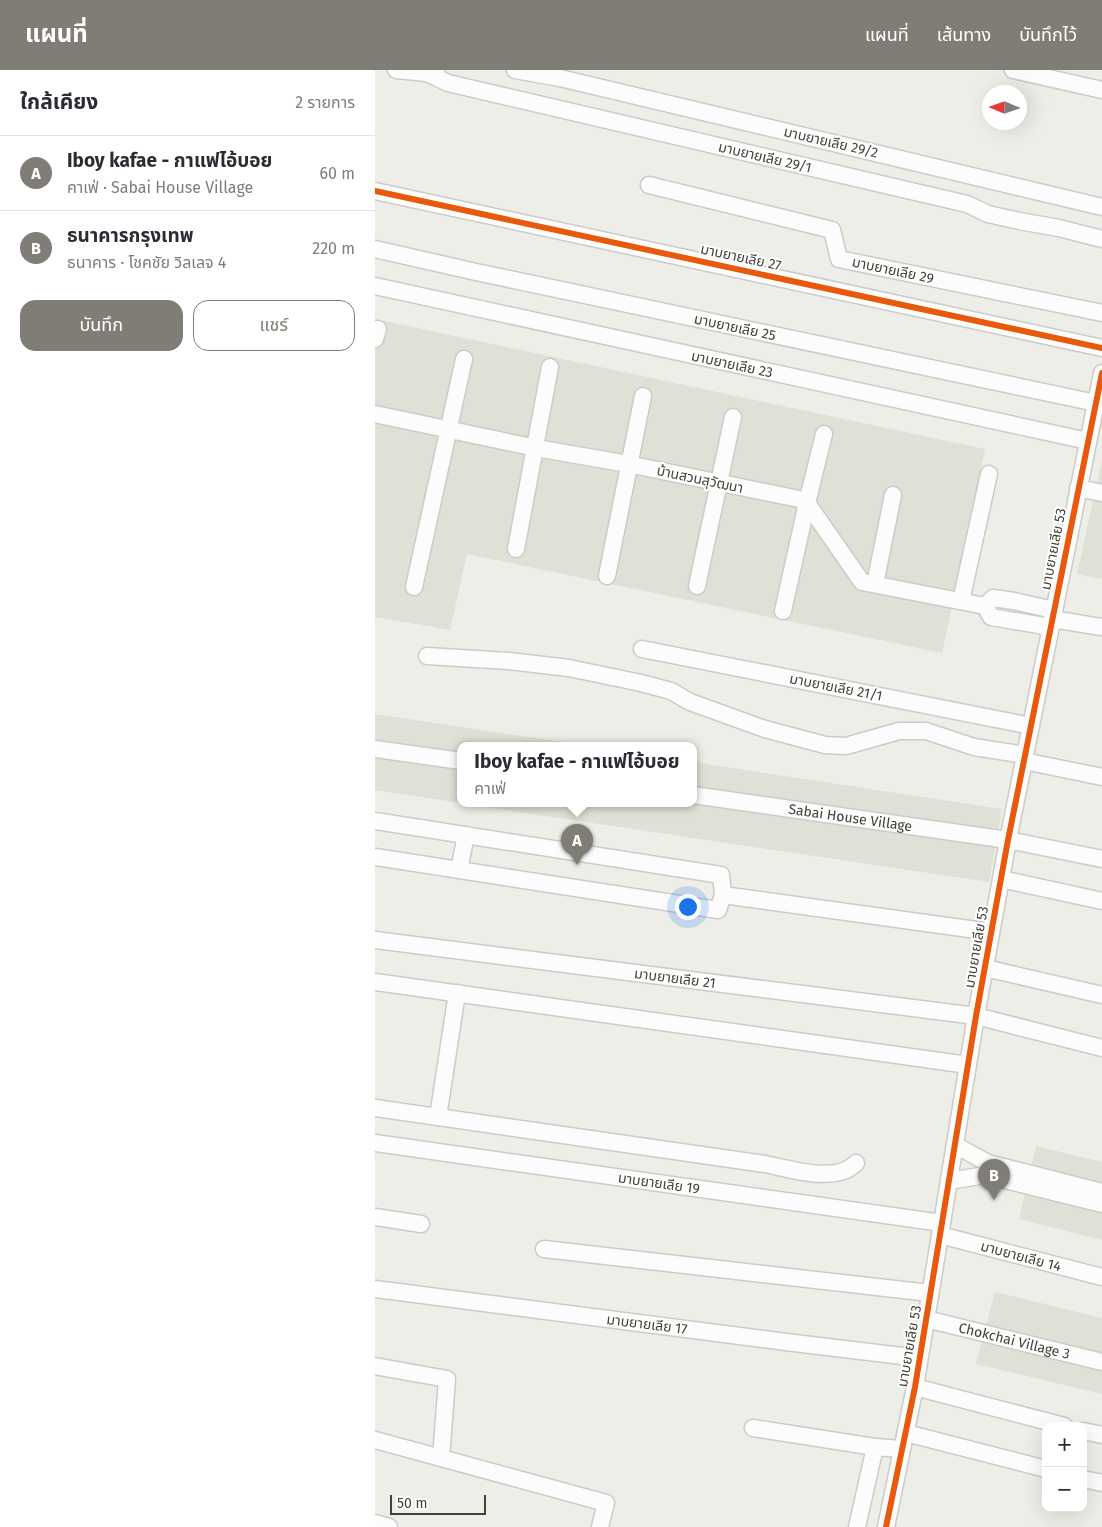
<!DOCTYPE html>
<html lang="th">
<meta charset="utf-8">
<style>
body{margin:0;font-family:"Fira Sans","Noto Sans Thai",sans-serif;background:#f2f2f3;color:#2b2b33}
.controls{position:absolute;right:15px;bottom:15px;display:grid;overflow:hidden;border-radius:10px;box-shadow:0 5px 20px #0002}
.controls button{width:45px;height:45px;display:grid;place-items:center;padding:0;border:0;border-bottom:1px solid #e1e1e2;background:#fff;color:#2b2b33;font:25px sans-serif}
.compass{position:absolute;left:607px;top:15px;width:45px;height:45px;border-radius:50%;background:#fff;box-shadow:0 5px 20px #0002;rotate:272deg}
.scale{position:absolute;left:15px;bottom:12px;width:96px;box-sizing:border-box;padding-left:5px;border:2px solid #434036;border-top:0;font-size:14px;line-height:18px;white-space:nowrap;color:#434036;-webkit-text-stroke:4px #fff;paint-order:stroke}
.you{position:absolute;left:312px;top:836px;width:18px;height:18px;margin:-12px;border:4px solid #fff;border-radius:50%;background:#1a73e8;box-shadow:0 0 0 8px #1a73e833}
.badge{display:grid;place-items:center;width:32px;height:32px;border-radius:50%;background:#7f7d75;color:#fff;font-size:16px;font-weight:700}
.pin{position:absolute;translate:-50% -41px;filter:drop-shadow(0 1px 2px #0008)}
.pin::after{content:'';position:absolute;top:26px;width:18px;height:15px;background:inherit;clip-path:polygon(0 0,100% 0,50% 100%)}
.popup{position:absolute;left:82px;top:672px;width:240px;height:65px;box-sizing:border-box;display:grid;place-content:center;border-radius:10px;background:#fff;filter:drop-shadow(0 1px 4px #0005);font-size:16px;white-space:nowrap;color:#7c7c81}
.popup b{font-size:19px;color:#2b2b33}
.popup::after{content:'';position:absolute;left:50%;top:100%;margin-left:-10px;border:10px solid transparent;border-top-color:#fff}
.list{margin:0;padding:0;list-style:none}
h2{display:flex;justify-content:space-between;align-items:center;height:65px;margin:0;padding:0 20px;font-size:21px}
h2 small{font-size:16px;font-weight:400;color:#7c7c81}
.list li{display:grid;grid-template-columns:32px 1fr auto;gap:15px;align-items:center;box-sizing:border-box;height:75px;padding:0 20px;border-top:1px solid #e1e1e2}
.list b{display:block;font-size:19px;white-space:nowrap}
.list p{margin:0;font-size:16px;white-space:nowrap;color:#7c7c81}
.list em{font-size:16px;font-style:normal;color:#7c7c81}
.actions{display:flex;gap:10px;padding:15px 20px}
.actions a{flex:1;padding:11px 0;border:1px solid #7f7d75;border-radius:15px;text-align:center;font-size:18px;color:#7f7d75}
.actions .main{background:#7f7d75;color:#fff}
.map{position:relative;flex:none;width:727px;height:1457px;overflow:hidden}
header{display:flex;align-items:center;gap:30px;box-sizing:border-box;height:70px;padding:0 25px;background:#7f7d75;color:#fff}
header strong{font-size:24px}
nav{display:flex;gap:28px;margin-inline-start:auto;font-size:18px}
main{display:flex}
aside{flex:1;background:#fff}
.map>svg:first-child{display:block}
.residential{fill:#e1e0d7}
.lines{fill:none;stroke-linecap:round;stroke-linejoin:round}
.minor-casing{stroke:#cccbc7;stroke-width:19}
.minor{stroke:#fcfcfc;stroke-width:16}
.cycleway-casing{stroke:#fff;stroke-width:9}
.cycleway{stroke:#e8590c;stroke-width:6}
.labels{text-anchor:middle;stroke-width:4;stroke-linejoin:round;paint-order:stroke}
.street-label{font-size:14px;fill:#434036;stroke:#fff}
</style>
<header>
<strong>แผนที่</strong>
<nav><a>แผนที่</a><a>เส้นทาง</a><a>บันทึกไว้</a></nav>
</header>
<main>
<aside>
<h2>ใกล้เคียง<small>2 รายการ</small></h2>
<ul class="list">
<li><span class="badge">A</span><div><b>Iboy kafae - กาแฟไอ้บอย</b><p>คาเฟ่ · Sabai House Village</p></div><em>60 m</em></li>
<li><span class="badge">B</span><div><b>ธนาคารกรุงเทพ</b><p>ธนาคาร · โชคชัย วิลเลจ 4</p></div><em>220 m</em></li>
</ul>
<div class="actions"><a class="main">บันทึก</a><a>แชร์</a></div>
</aside>
<div class="map">
<svg width="727" height="1457" viewBox="0 0 727 1457">
<rect width="100%" height="100%" fill="#eeeee9"/>
<g class="residential">
<polygon points="0,249 610,379 567,583 92,484 75,560 0,547"/>
<polygon points="727,390 727,509 702,504"/>
<polygon points="0,644 213,676 86,676 86,733 0,720"/>
<polygon points="318,692 627,739 614,812 90,734 318,734"/>
<polygon points="661,1076 727,1092 727,1170 644,1149"/>
<polygon points="620,1222 727,1248 727,1324 601,1294"/>
</g>
<g class="lines">
<defs>
<g id="minor">
<polyline points="21,0 52,3 61,1"/>
<polyline points="140,0 185,8 727,137"/>
<polyline points="638,0 727,20"/>
<polyline points="52,3 73,13 592,134 613,144 644,151 684,158 727,169"/>
<polyline points="274,115 457,160 464,189 727,243"/>
<polyline points="0,121 727,278"/>
<polyline points="0,179 101,202 721,333"/>
<polyline points="0,216 713,371"/>
<polyline points="0,269 3,259"/>
<polyline points="0,344 161,378 253,394 424,429 432,433 487,512 610,536 616,547 675,557"/>
<polyline points="703,418 727,423"/>
<polyline points="141,479 175,297"/>
<polyline points="232,506 268,326"/>
<polyline points="500,514 518,425"/>
<polyline points="322,516 358,347"/>
<polyline points="39,517 89,289"/>
<polyline points="586,531 614,404"/>
<polyline points="610,536 618,528 639,531 679,540"/>
<polyline points="408,541 432,433 449,364"/>
<polyline points="677,549 727,557"/>
<polyline points="267,579 656,656"/>
<polyline points="52,586 134,591 194,598 266,613 296,621 315,632 390,659 450,675 471,676 524,661 551,661 599,677 650,685"/>
<polyline points="0,679 86,691"/>
<polyline points="649,691 727,707"/>
<path id="s1" d="M318,725L633,770L727,789"/>
<polyline points="0,751 346,805 348,825 343,840 0,787"/>
<polyline points="84,800 91,765"/>
<polyline points="626,809 727,831"/>
<polyline points="348,825 616,862"/>
<polyline points="0,870 601,946 727,978"/>
<polyline points="610,898 727,925"/>
<polyline points="0,912 593,995"/>
<path d="M0,1038L390,1094C415,1099 462,1114 481,1093"/>
<polyline points="63,1047 82,923"/>
<polyline points="0,1073 567,1153"/>
<polyline points="580,1075 613,1093 727,1122"/>
<polyline points="574,1111 610,1105 727,1134"/>
<polyline points="0,1147 46,1154"/>
<polyline points="565,1165 727,1207"/>
<polyline points="169,1179 555,1223"/>
<polyline points="0,1219 419,1273 544,1288"/>
<path id="s2" d="M551,1249L727,1292"/>
<polyline points="0,1296 72,1309 66,1388"/>
<polyline points="540,1317 689,1356"/>
<polyline points="378,1358 500,1377"/>
<polyline points="708,1361 727,1365"/>
<polyline points="531,1363 671,1399"/>
<polyline points="0,1370 231,1433 225,1457"/>
<polyline points="708,1409 727,1413"/>
<polyline points="0,1453 14,1457"/>
<polyline points="482,1457 500,1377 526,1379"/>
<polyline points="511,1457 540,1317 601,946 633,770 727,303"/>
</g>
</defs>
<use href="#minor" class="minor-casing"/>
<use href="#minor" class="minor"/>
<defs>
<g id="cycleway">
<polyline points="0,121 727,278"/>
<polyline points="511,1457 540,1317 601,946 633,770 727,303"/>
</g>
</defs>
<use href="#cycleway" class="cycleway-casing"/>
<use href="#cycleway" class="cycleway"/>
</g>
<g class="labels">
<g class="street-label">
<text transform="translate(456 72) rotate(13)" y="5">มาบยายเลีย 29/2</text>
<text transform="translate(390 87) rotate(13)" y="5">มาบยายเลีย 29/1</text>
<text transform="translate(366 187) rotate(12)" y="5">มาบยายเลีย 27</text>
<text transform="translate(518 200) rotate(12)" y="5">มาบยายเลีย 29</text>
<text transform="translate(360 257) rotate(12)" y="5">มาบยายเลีย 25</text>
<text transform="translate(357 294) rotate(12)" y="5">มาบยายเลีย 23</text>
<text transform="translate(325 409) rotate(12)" y="5">บ้านสวนสุวัฒนา</text>
<text transform="translate(678 479) rotate(-79)" y="5">มาบยายเลีย 53</text>
<text transform="translate(461 617) rotate(11)" y="5">มาบยายเลีย 21/1</text>
<text dy="5" stroke="none"><textPath href="#s1" startOffset="159">Sabai House Village</textPath></text>
<text transform="translate(601 877) rotate(-80)" y="5">มาบยายเลีย 53</text>
<text transform="translate(300 908) rotate(7)" y="5">มาบยายเลีย 21</text>
<text transform="translate(284 1113) rotate(8)" y="5">มาบยายเลีย 19</text>
<text transform="translate(646 1186) rotate(15)" y="5">มาบยายเลีย 14</text>
<text transform="translate(272 1254) rotate(7)" y="5">มาบยายเลีย 17</text>
<text dy="5" stroke="none"><textPath href="#s2" startOffset="91">Chokchai Village 3</textPath></text>
<text transform="translate(534 1276) rotate(-80)" y="5">มาบยายเลีย 53</text>
</g>
</g>
</svg>
<div class="controls">
<button>+</button>
<button>−</button>
</div>
<svg class="compass" viewBox="-18 -18 36 36"><path d="M0-13l5 13h-10z" fill="#e53935"/><path d="M0 13l5-13h-10z" fill="#7c7c81"/></svg>
<div class="scale">50 m</div>
<div class="you"></div>
<div class="pin badge" style="left:202px;top:795px">A</div>
<div class="popup"><b>Iboy kafae - กาแฟไอ้บอย</b>คาเฟ่</div>
<div class="pin badge" style="left:619px;top:1130px">B</div>
</div>
</main>
